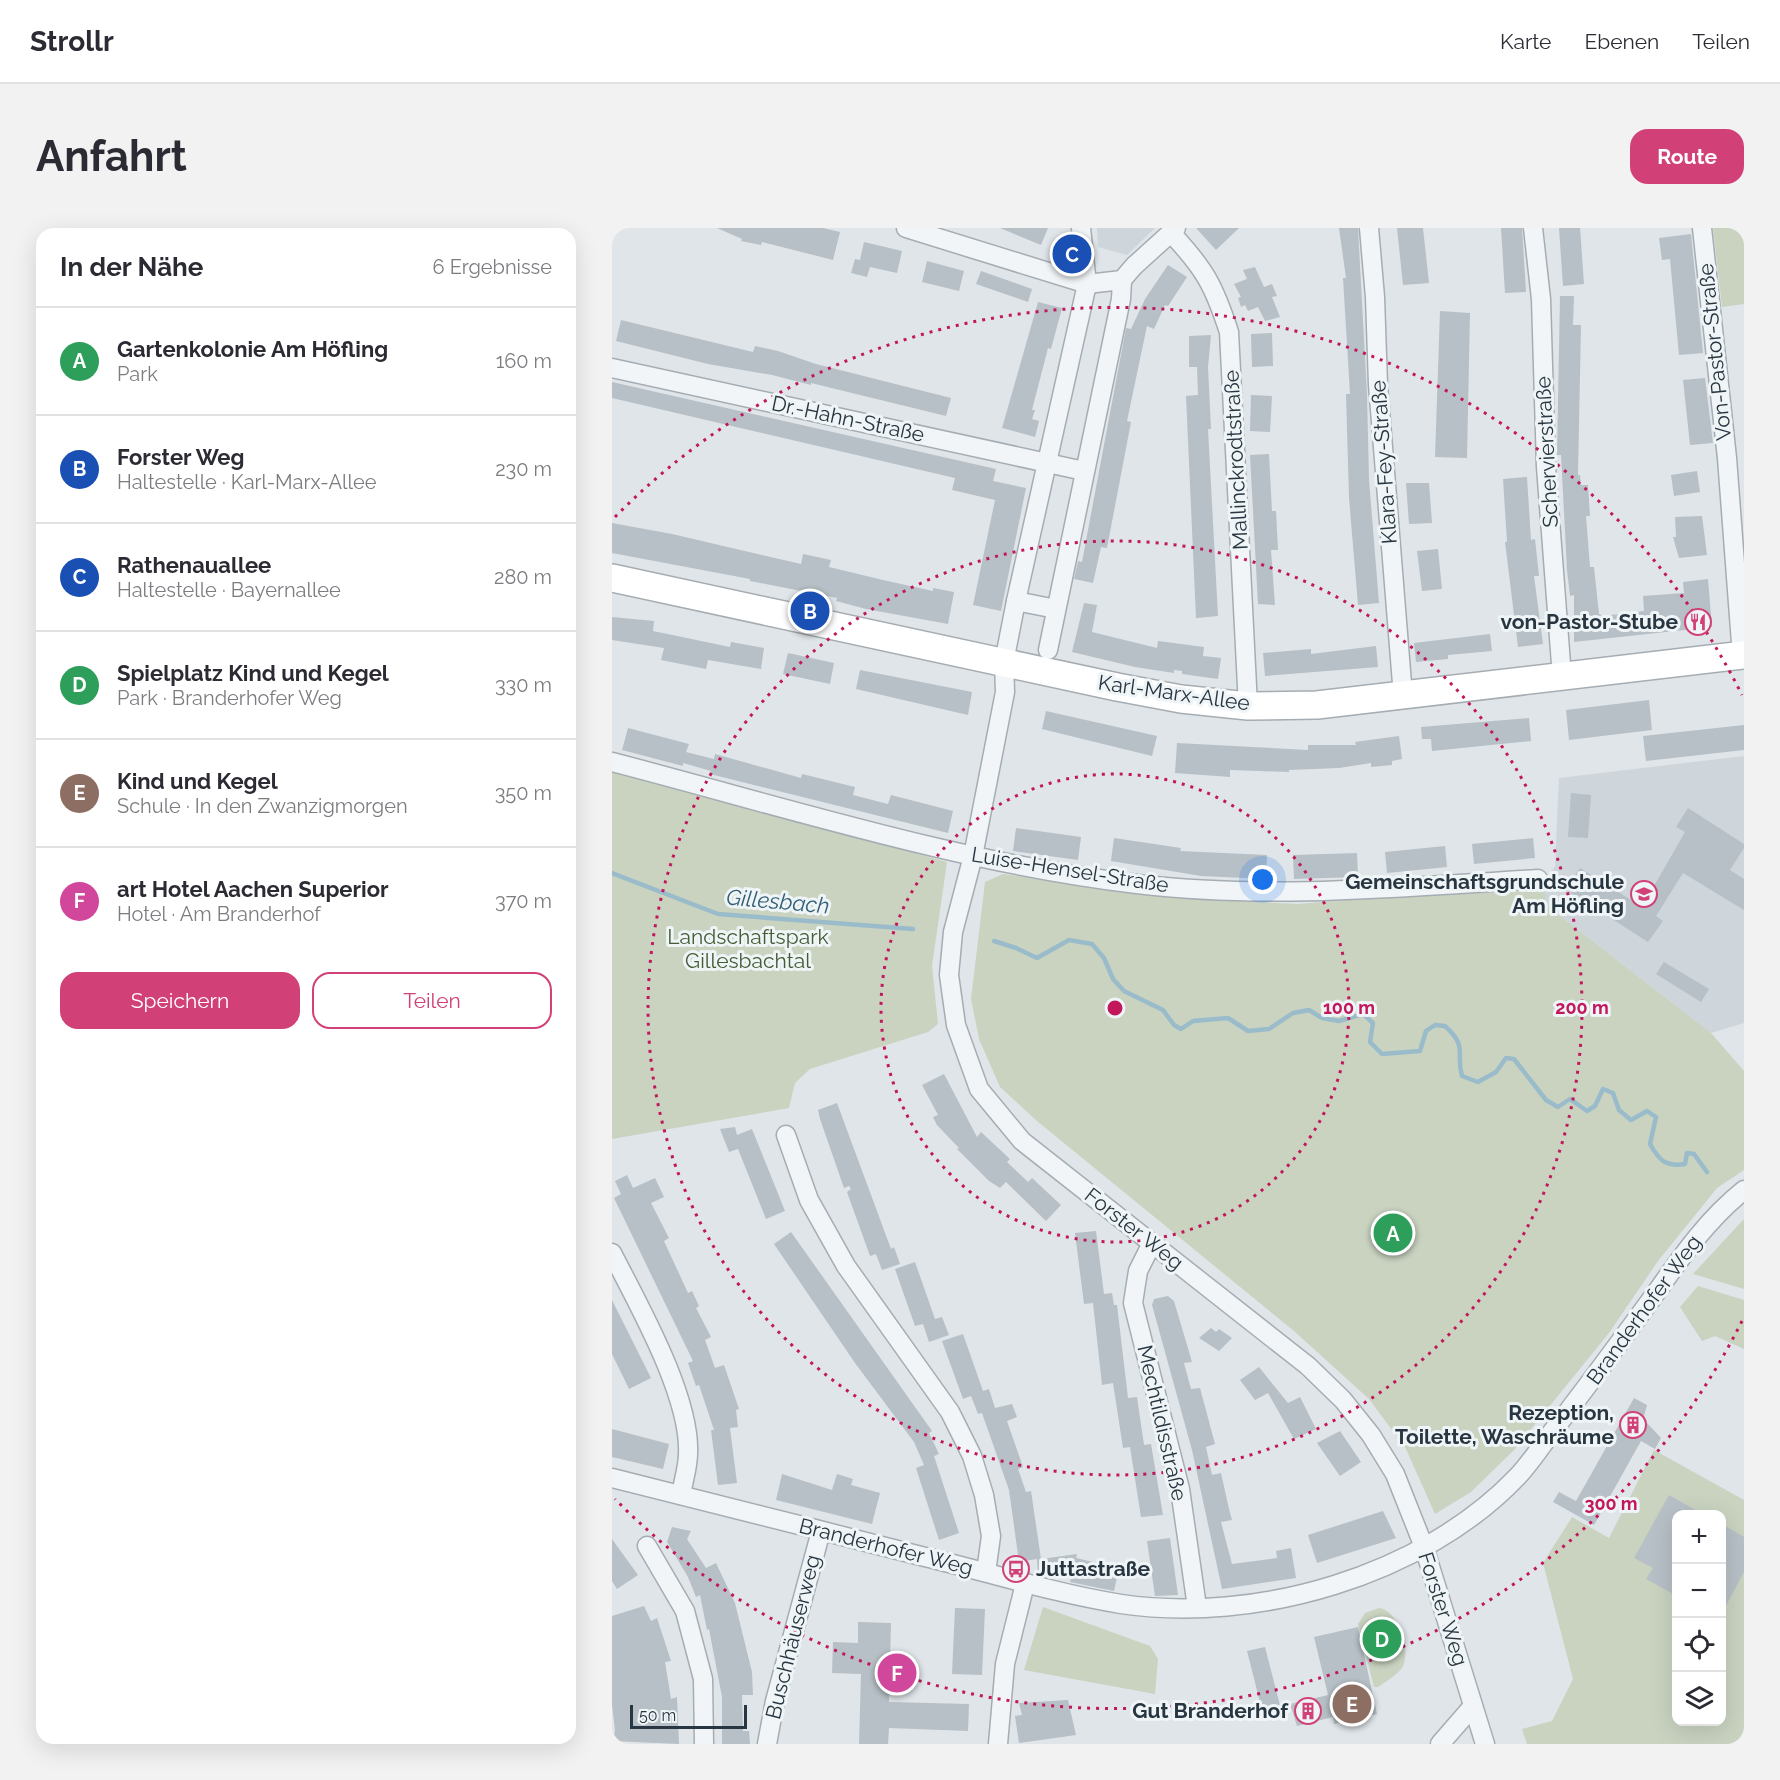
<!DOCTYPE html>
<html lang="de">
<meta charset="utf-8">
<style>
body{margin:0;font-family:Raleway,sans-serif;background:#f2f2f3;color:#2b2b33}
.controls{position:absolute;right:18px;bottom:18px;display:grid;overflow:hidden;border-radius:12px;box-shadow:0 6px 24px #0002}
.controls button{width:54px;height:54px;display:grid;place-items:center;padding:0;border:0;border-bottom:2px solid #e1e1e2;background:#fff;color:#2b2b33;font:30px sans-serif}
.scale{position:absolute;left:18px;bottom:15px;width:117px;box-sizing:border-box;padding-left:6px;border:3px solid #283641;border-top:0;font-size:16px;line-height:21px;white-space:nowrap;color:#283641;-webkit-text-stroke:4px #eff4f7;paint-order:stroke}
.you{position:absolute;left:651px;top:652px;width:21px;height:21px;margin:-15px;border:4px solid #fff;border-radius:50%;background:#1a73e8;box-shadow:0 0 0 9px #1a73e833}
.badge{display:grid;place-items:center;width:39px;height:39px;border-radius:50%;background:#d14177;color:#fff;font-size:20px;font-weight:700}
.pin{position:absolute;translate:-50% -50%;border:3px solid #fff;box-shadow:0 2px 6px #0006}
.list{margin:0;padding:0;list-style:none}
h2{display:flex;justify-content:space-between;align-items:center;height:78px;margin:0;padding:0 24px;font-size:26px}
h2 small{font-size:20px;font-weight:400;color:#7c7c81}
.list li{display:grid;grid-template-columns:39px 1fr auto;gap:18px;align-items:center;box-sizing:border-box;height:108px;padding:0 24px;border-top:2px solid #e1e1e2}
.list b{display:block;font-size:22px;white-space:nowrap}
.list p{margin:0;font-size:20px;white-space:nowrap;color:#7c7c81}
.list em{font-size:20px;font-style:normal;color:#7c7c81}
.actions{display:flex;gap:12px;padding:18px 24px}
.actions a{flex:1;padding:14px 0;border:2px solid #d14177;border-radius:18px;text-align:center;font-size:21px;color:#d14177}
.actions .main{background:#d14177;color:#fff}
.icon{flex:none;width:33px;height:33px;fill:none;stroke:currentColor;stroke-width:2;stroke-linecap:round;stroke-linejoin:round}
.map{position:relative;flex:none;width:1132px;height:1516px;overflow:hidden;border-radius:18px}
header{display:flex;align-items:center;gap:36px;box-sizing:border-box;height:84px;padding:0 30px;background:#fff;border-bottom:2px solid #e1e1e2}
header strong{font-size:28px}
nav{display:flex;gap:33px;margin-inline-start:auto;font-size:21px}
.intro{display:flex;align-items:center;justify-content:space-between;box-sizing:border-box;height:144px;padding:0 36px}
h1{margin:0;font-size:42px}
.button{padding:15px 27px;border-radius:18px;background:#d14177;color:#fff;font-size:21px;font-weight:700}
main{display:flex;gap:36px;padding:0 36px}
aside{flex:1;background:#fff;border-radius:18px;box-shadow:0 6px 24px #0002}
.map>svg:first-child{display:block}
.built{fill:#ced5db}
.green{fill:#c9d3c0;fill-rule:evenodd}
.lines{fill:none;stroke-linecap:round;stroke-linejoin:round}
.stream{stroke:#9abcca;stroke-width:4.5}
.building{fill:#b7c0c6}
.street-casing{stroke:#a5adb3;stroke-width:21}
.secondary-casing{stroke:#a5adb3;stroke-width:30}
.street{stroke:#f2f5f7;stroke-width:18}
.secondary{stroke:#fff;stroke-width:27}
.ring{fill:none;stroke:#c2185b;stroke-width:3;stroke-dasharray:3 6}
.labels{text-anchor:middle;stroke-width:6;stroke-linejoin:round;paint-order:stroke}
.street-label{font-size:21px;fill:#283641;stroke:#eff4f7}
.poi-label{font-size:21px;font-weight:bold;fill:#283641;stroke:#eff4f7;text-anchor:end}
.park-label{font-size:21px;fill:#455d35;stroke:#eff4f7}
.water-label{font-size:22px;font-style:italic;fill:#315f76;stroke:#eff4f7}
.centre{fill:#c2185b;stroke:#eff4f7;stroke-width:3}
.ring-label{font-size:18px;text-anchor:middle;font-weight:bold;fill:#c2185b;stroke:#eff4f7;stroke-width:6;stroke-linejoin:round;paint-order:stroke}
</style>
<header>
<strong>Strollr</strong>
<nav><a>Karte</a><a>Ebenen</a><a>Teilen</a></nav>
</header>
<div class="intro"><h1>Anfahrt</h1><a class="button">Route</a></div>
<main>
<aside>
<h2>In der Nähe<small>6 Ergebnisse</small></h2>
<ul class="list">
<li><span class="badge" style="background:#2e9e5b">A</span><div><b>Gartenkolonie Am Höfling</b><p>Park</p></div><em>160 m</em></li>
<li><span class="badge" style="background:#1a4fb4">B</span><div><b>Forster Weg</b><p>Haltestelle · Karl-Marx-Allee</p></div><em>230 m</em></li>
<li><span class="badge" style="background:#1a4fb4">C</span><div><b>Rathenauallee</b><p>Haltestelle · Bayernallee</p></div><em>280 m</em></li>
<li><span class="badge" style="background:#2e9e5b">D</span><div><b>Spielplatz Kind und Kegel</b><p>Park · Branderhofer Weg</p></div><em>330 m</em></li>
<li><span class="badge" style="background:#8d6e63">E</span><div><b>Kind und Kegel</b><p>Schule · In den Zwanzigmorgen</p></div><em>350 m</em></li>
<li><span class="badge" style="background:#d1479c">F</span><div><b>art Hotel Aachen Superior</b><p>Hotel · Am Branderhof</p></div><em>370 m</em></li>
</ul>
<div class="actions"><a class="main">Speichern</a><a>Teilen</a></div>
</aside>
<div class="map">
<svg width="1132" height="1516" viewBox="0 0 1132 1516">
<rect width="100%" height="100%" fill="#e0e5e9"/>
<g class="built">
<polygon points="485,0 543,0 515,27 486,19"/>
<polygon points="1132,528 1132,795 1099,805 934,677 932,655 943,638 947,550"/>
</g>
<g class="green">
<polygon points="1101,0 1132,0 1132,76 1110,79"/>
<polygon points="0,543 335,634 320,738 326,796 316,804 198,841 183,855 177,880 0,911"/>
<polygon points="391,646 563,670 686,676 932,655 934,677 1099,805 1132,843 1132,942 1105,960 1046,1033 997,1105 902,1222 859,1264 823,1286 794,1221 757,1171 682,1103 425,893 388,859 367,811 359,771 373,654"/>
<polygon points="1132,991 1132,1061 1081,1046"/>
<polygon points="1086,1058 1132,1072 1132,1121 1103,1108 1090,1113 1068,1079"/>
<path d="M1042,1222L1132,1272V1516H915L910,1501L940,1493L961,1451L931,1335L960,1289L997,1310ZM1064,1286H1110V1494H1064Z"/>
<polygon points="431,1379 538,1418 546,1431 543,1466 412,1442"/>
<path d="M767,1380C786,1381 799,1423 791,1438C787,1446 773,1454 766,1459H762L746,1396L753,1385Z"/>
</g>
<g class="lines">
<g class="stream">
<polyline points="0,645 106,686 301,701"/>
<path d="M382,713L404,720L425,730L457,712L480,716L492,730L501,751L512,763L551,782L562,797L569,801L581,793L616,790L636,803L657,801L681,785L697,782L710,790L727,793L751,786L761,795L758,814L770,826L808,823L814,803L823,797L833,798C857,820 843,824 850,848L866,854L884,844L894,830L902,831L934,872L946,879L958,871L975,883L983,878L991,861L1001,865L1007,882L1019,892L1035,883L1044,889L1038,916C1047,932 1053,939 1073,936L1075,925L1082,926L1095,944"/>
</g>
</g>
<g class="building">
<polygon points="105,0 211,0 228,4 221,32 150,14 149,17 129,13 130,11"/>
<polygon points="388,0 436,0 429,17"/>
<polygon points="584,0 627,0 604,22"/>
<polygon points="727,0 746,0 755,166 757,252 767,375 746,377 737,270 734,166 738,166 731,50 734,50"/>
<polygon points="785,0 811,0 817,55 791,57"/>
<polygon points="889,0 910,0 914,64 893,65"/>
<polygon points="947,0 968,0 972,56 951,58"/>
<polygon points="1079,6 1091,125 1067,127 1058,31 1050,32 1047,10"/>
<polygon points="252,14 290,23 285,45 258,39 255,49 239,45 243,31 248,32"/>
<polygon points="315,33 352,43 347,63 310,54"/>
<polygon points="556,37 575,49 556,78 553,77 542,101 535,98 515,193 519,194 495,320 489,319 481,355 462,351 466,333 470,334 514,100 519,101 533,71"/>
<polygon points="643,39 652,59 660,56 665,68 660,69 668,89 653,93 646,79 636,83 633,77 629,79 626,70 629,69 622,56 635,51 631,42"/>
<polygon points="369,43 420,61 416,74 364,56"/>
<polygon points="948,68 962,68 961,97 969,97 966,247 968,247 969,257 976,257 978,288 974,288 978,339 982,339 987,386 991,388 1032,383 1031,368 1072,365 1071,354 1096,351 1100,399 962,414 962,367 958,368 955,342 949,227 945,227"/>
<polygon points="426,74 450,80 439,121 436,120 420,182 423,182 420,191 427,193 423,209 390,200"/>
<polygon points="828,83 858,85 855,230 823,229"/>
<polygon points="9,92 141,124 143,118 166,123 204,136 339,170 334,188 199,155 199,157 160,147 96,136 4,113"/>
<polygon points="660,105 661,138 640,139 639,106"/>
<polygon points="599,107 596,139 599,201 596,201 606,388 584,390 574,168 586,167 585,139 577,139 577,108"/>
<polygon points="1093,150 1101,215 1078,217 1071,152"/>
<polygon points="0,154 384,241 381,253 414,260 389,383 361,377 383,272 340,262 343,250 0,170"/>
<polygon points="639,167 660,168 658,204 638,203"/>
<polygon points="657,226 660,283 664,283 666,322 659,322 663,377 646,376 638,227"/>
<polygon points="1085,243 1088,264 1062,268 1059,247"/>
<polygon points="915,249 919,312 923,311 927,348 922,348 931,416 906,419 893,314 895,314 891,251"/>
<polygon points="794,255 817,255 820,295 797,296"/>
<polygon points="1090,288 1095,327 1067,330 1061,309 1064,309 1063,289"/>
<polygon points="0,295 60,306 189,336 191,326 219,332 217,339 271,352 321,363 321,360 342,364 336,396 254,381 224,373 225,370 138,353 138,351 0,325"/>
<polygon points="826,321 830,361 810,363 805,323"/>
<polygon points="472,375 485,377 480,404 545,420 546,413 592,419 591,428 609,430 606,451 570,446 570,443 562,442 562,445 523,439 460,424"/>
<polygon points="0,389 42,393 41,403 118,419 119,414 152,420 149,441 96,432 94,441 49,432 52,420 0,412"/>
<polygon points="878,406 880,423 836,427 836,431 804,434 802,415"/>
<polygon points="764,418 766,439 653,448 651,425 699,421 699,426"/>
<polygon points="176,425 222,435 218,456 171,446"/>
<polygon points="248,442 360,464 356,487 244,461"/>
<polygon points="1037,472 1040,502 957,512 954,482"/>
<polygon points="434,483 545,508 540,528 430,501"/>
<polygon points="917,490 919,513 820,523 819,511 810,511 809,499"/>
<polygon points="1132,497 1132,522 1034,533 1031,508"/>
<polygon points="16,500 77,516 74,524 102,531 103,526 189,550 190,546 243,559 241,567 276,576 279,567 341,583 336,605 98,546 99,543 71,535 71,538 10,522"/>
<polygon points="787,508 790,531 780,533 780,537 759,539 759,535 727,540 677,542 677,544 618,542 618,549 563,545 565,515 696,522 696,517 744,517 743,514"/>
<polygon points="959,565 979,567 976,610 956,609"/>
<polygon points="1076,580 1132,616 1132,620 1118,642 1132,651 1132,682 1071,645 1044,688 1051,693 1036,714 953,661 968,640 1030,679 1073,604 1064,599"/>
<polygon points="404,600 469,609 466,632 401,623"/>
<polygon points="502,610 569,620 568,623 655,627 654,651 589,648 499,633"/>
<polygon points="921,610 923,630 862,636 860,616"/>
<polygon points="833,618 835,639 775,645 773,624"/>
<polygon points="745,625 746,649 682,651 681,627"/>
<polygon points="1052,734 1097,761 1089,774 1044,746"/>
<polygon points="332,846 365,909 369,904 398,931 395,934 416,954 420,950 449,977 434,993 394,954 388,960 377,953 345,921 347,920 325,897 321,889 326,887 310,857"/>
<polygon points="225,875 279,1021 282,1019 288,1036 270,1042 264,1026 258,1028 235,964 239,961 237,958 232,960 208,891 206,882"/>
<polygon points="123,899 125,907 140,901 173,983 154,991 126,921 117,924 108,901"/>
<polygon points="15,947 21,960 43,950 52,969 39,975 57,1010 52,1013 76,1065 80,1063 87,1078 84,1080 99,1109 93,1112 103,1140 112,1137 127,1181 124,1182 126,1199 118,1200 125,1255 106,1257 99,1202 102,1202 87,1157 84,1158 76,1135 81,1133 2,970 9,966 3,953"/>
<polygon points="484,1003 492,1066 500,1065 502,1077 505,1077 516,1170 525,1169 532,1217 539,1216 551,1287 529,1289 518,1219 511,1220 501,1155 490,1157 481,1075 472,1076 463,1005"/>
<polygon points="179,1004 320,1203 317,1205 327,1226 322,1228 347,1305 327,1312 304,1240 312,1237 302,1214 243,1135 162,1016"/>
<polygon points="303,1034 323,1091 330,1089 337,1107 317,1114 311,1096 303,1098 283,1041"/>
<polygon points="556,1068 562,1073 580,1134 572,1135 579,1161 588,1160 603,1216 594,1219 600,1247 609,1245 617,1281 620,1292 609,1294 620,1336 665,1330 664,1323 679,1320 684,1350 610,1361 580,1222 540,1077 542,1071"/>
<polygon points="0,1072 39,1150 17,1161 0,1126"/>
<polygon points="599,1100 604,1104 607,1101 620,1110 607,1123 587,1110"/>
<polygon points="351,1106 371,1163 377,1161 383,1180 400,1176 405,1189 395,1193 411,1239 406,1241 414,1264 419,1263 429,1331 465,1326 464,1330 507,1340 502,1363 458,1354 459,1350 448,1343 426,1347 425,1331 407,1334 397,1262 370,1185 366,1186 359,1168 351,1171 330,1113"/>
<polygon points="647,1139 676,1175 688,1169 704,1201 682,1211 656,1165 643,1172 628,1152"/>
<polygon points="1022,1170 1035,1177 1032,1188 1035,1195 1049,1210 1043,1221 1029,1213 982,1297 941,1274 947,1264 964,1273"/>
<polygon points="0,1201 57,1216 51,1241 0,1229"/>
<polygon points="728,1203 749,1234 728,1248 705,1215"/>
<polygon points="170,1246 220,1262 225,1246 241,1251 239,1257 268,1265 260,1296 164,1272"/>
<polygon points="1057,1267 1092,1287 1065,1287 1065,1368 1034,1351 1041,1340 1022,1330"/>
<polygon points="771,1283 784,1310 705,1335 696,1307"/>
<polygon points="1110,1296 1132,1309 1132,1344 1110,1385"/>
<polygon points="60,1299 79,1303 75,1311 94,1340 104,1335 123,1375 140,1444 141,1467 130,1467 131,1503 137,1503 138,1516 110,1516 110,1469 97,1401 95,1402 88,1367 84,1369 76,1349 55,1314"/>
<polygon points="558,1310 566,1367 543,1368 535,1313"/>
<polygon points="0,1311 26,1347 5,1361 0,1353"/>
<polygon points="32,1378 39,1393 45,1390 59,1433 53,1434 59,1471 65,1469 67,1516 1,1513 3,1502 0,1477 0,1388"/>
<polygon points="343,1380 373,1381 370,1447 340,1446"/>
<polygon points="246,1394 279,1395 277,1474 357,1476 356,1503 277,1500 276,1516 247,1516 249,1446 220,1445 221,1414 246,1415"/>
<polygon points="746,1399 765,1486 722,1496 721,1489 685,1498 678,1476 716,1467 702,1409"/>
<polygon points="653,1419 669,1481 651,1486 635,1423"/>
<polygon points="456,1472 464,1507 407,1515 403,1488 410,1487 407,1475"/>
</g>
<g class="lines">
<defs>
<g id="street">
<polyline points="294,0 475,56 510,52 522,38 564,0"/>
<polyline points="469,0 475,56 404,373 392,434 393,464 361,628 341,704 337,747 344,797 367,861 410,913 696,1138 731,1172 759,1207 783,1246 812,1319 873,1516"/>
<polyline points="757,0 763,69 766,157 791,468"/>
<polyline points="921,0 929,71 934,239 950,449"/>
<polyline points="1090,0 1115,230 1130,428"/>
<path d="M559,5C593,41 602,58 617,104L636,478"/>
<polyline points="0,140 472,243"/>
<polyline points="404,373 444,381"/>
<polyline points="436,422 509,71 510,52"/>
<path d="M0,534C173,579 347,635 525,656C658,672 792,659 926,651"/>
<polyline points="174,907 197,972 234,1038 338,1184 360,1228 372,1267 379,1308 374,1344"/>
<polyline points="540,1015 526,1043 521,1075 568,1261 585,1379"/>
<path d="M0,1025C26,1076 79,1169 76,1226C76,1239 71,1254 69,1267"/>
<path d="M0,1250C103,1275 206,1302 309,1328C376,1344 441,1365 509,1376C644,1396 811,1348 906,1248C921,1232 933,1212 947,1195C981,1151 1013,1107 1046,1062C1072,1025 1097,990 1132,962"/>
<polyline points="35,1318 73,1383 91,1451 92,1516"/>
<polyline points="155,1516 163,1473 209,1303"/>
<polyline points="386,1516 393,1436 413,1356"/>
<polyline points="828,1516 861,1478"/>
</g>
<polyline id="secondary" points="0,350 505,459 569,471 636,478 705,477 1132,427"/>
</defs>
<use href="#street" class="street-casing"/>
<use href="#secondary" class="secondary-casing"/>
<use href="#street" class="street"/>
<use href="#secondary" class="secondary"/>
</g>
<g class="ring">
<circle cx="503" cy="780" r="234"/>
<circle cx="503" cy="780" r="467"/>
<path d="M1130 1093A701 701 0 0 1 3 1271M3 289A701 701 0 0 1 1130 467"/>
</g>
<defs>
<symbol id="restaurant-ring" viewBox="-11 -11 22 22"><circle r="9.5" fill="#eff4f7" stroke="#d14177" stroke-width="1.5"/><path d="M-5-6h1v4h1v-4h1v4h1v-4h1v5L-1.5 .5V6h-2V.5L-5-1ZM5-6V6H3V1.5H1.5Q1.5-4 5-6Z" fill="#d14177"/></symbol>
<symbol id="school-ring" viewBox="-11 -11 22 22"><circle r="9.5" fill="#eff4f7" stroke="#d14177" stroke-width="1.5"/><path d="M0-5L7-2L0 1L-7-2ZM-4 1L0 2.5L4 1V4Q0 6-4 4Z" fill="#d14177"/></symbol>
<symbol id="building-ring" viewBox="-11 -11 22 22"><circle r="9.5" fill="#eff4f7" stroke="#d14177" stroke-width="1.5"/><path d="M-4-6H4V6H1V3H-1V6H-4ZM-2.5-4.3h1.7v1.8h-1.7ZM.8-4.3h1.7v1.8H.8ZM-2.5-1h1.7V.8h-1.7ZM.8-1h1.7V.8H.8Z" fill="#d14177"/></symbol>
<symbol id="bus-ring" viewBox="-11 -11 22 22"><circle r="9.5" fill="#eff4f7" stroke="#d14177" stroke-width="1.5"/><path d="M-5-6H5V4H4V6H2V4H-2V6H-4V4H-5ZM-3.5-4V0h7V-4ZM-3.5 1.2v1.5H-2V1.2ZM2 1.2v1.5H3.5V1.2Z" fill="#d14177"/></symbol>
</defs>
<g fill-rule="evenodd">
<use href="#restaurant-ring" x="1071" y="379" width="30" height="30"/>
<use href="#school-ring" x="1017" y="651" width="30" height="30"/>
<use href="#building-ring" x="1006" y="1182" width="30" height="30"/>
<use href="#bus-ring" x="389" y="1326" width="30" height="30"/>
<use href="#building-ring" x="681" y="1468" width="30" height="30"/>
</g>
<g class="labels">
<g class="street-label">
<text transform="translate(1103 124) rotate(-96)" y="7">Von-Pastor-Straße</text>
<text transform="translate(236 191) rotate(12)" y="7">Dr.-Hahn-Straße</text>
<text transform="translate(935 224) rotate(-93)" y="7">Schervierstraße</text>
<text transform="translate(624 232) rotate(-93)" y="7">Mallinckrodtstraße</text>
<text transform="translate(772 234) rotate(-94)" y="7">Klara-Fey-Straße</text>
<text transform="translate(562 465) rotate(8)" y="7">Karl-Marx-Allee</text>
<text transform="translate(458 642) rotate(9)" y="7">Luise-Hensel-Straße</text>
<text transform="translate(522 1001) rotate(38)" y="7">Forster Weg</text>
<text transform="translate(1032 1082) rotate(-54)" y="7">Branderhofer Weg</text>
<text transform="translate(550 1195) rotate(77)" y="7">Mechtildisstraße</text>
<text transform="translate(274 1319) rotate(14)" y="7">Branderhofer Weg</text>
<text transform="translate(831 1381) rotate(72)" y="7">Forster Weg</text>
<text transform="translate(181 1409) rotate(-76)" y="7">Buschhäuserweg</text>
</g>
<g class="poi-label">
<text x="1066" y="401">von-Pastor-Stube</text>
<text x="1012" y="661">Gemeinschaftsgrundschule<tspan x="1012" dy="24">Am Höfling</tspan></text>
<text x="1002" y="1192">Rezeption,<tspan x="1002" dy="24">Toilette, Waschräume</tspan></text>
<text x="424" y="1348" text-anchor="start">Juttastraße</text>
<text x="676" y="1490">Gut Branderhof</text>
</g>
<g class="park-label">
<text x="136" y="716">Landschaftspark<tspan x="136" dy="24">Gillesbachtal</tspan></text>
</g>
<g class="water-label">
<text transform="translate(166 673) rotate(5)" y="8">Gillesbach</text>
</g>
</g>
<circle cx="503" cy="780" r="9" class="centre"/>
<g class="ring-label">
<text x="737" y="786">100 m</text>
<text x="970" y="786">200 m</text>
<text x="999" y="1282">300 m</text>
</g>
</svg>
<div class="controls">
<button>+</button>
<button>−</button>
<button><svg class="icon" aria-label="locate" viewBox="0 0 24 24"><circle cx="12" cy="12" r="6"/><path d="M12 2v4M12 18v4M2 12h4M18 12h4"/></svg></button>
<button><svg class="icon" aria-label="layers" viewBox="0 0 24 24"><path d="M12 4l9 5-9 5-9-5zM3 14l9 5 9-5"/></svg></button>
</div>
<div class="scale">50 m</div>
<div class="you"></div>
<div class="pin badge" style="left:781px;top:1005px;background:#2e9e5b">A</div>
<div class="pin badge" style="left:198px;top:383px;background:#1a4fb4">B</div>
<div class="pin badge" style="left:460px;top:26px;background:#1a4fb4">C</div>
<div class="pin badge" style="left:770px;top:1411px;background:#2e9e5b">D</div>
<div class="pin badge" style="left:740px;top:1476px;background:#8d6e63">E</div>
<div class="pin badge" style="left:285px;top:1445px;background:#d1479c">F</div>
</div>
</main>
